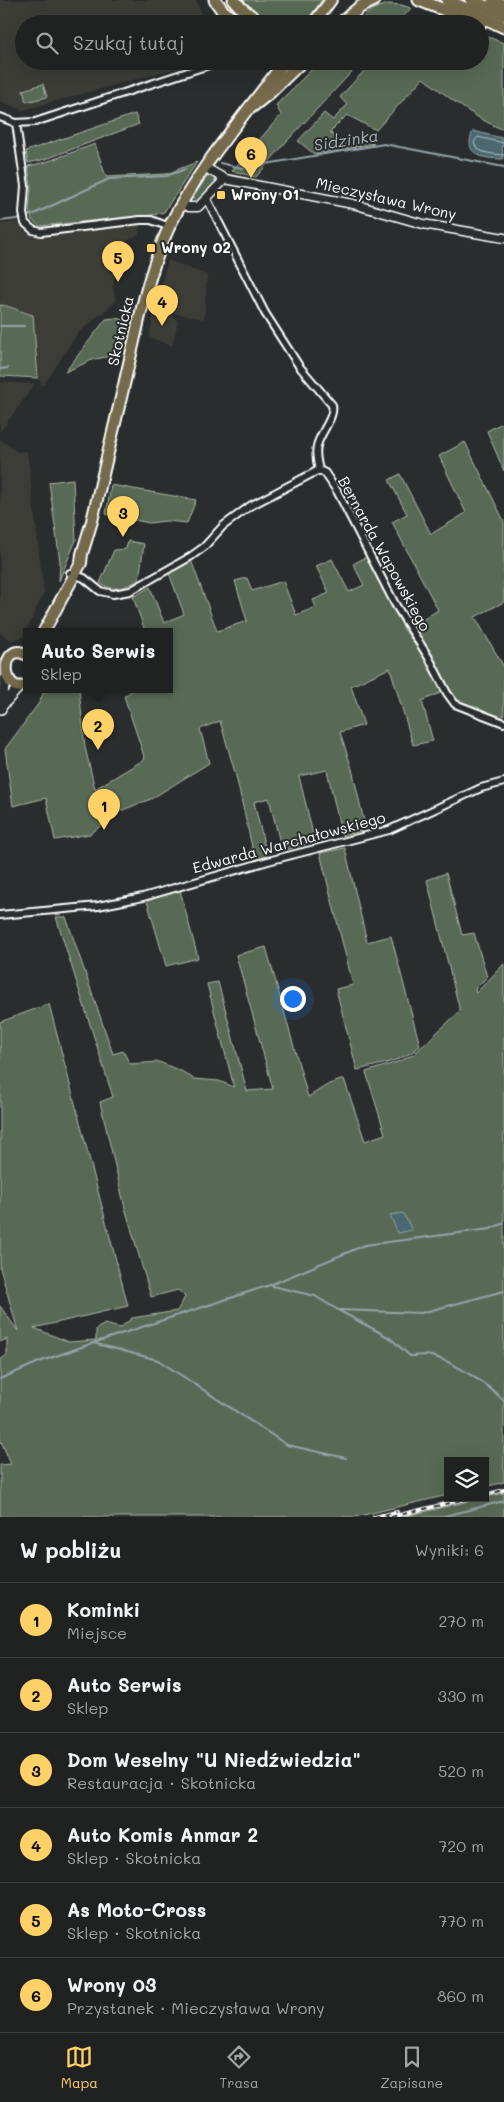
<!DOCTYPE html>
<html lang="pl">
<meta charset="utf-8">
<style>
body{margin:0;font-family:Mali,sans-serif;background:#2d2f2f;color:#f1f3f6}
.controls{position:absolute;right:15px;bottom:15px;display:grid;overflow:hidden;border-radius:0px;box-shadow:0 5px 20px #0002}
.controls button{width:45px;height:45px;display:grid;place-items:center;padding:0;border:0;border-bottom:1px solid #3d3f40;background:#202222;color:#f1f3f6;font:25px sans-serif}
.you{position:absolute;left:292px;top:998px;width:18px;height:18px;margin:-12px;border:4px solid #fff;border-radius:50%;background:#1a73e8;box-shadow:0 0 0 8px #1a73e833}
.badge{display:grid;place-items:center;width:32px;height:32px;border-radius:50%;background:#ffd166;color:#111;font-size:16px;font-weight:700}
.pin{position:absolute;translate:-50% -41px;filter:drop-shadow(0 1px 2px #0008)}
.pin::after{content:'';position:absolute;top:26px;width:18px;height:15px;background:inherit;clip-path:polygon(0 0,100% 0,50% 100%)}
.popup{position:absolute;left:23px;top:628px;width:150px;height:65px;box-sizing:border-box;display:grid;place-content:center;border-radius:0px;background:#202222;filter:drop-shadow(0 1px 4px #0005);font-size:16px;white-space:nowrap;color:#a2a4a5}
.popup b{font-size:19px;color:#f1f3f6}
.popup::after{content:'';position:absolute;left:50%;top:100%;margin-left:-10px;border:10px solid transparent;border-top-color:#202222}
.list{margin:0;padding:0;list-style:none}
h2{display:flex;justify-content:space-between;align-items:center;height:65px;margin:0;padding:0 20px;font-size:21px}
h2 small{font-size:16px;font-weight:400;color:#a2a4a5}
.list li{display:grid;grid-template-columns:32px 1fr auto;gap:15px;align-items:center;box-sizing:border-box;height:75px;padding:0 20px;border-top:1px solid #3d3f40}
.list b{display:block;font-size:19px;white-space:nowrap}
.list p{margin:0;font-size:16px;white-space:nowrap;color:#a2a4a5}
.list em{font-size:16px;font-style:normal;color:#a2a4a5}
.icon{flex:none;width:28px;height:28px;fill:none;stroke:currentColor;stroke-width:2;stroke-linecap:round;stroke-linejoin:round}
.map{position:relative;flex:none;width:504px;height:1517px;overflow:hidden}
.search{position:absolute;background:#202222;box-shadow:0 5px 20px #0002;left:15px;right:15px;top:15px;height:55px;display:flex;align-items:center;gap:12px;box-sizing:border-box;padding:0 18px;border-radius:28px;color:#a2a4a5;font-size:19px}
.sheet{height:515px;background:#202222}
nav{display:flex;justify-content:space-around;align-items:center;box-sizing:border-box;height:70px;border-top:1px solid #3d3f40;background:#202222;font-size:14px;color:#a2a4a5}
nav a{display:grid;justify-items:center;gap:2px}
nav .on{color:#ffd166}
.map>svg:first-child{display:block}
.built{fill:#3d3c38}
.green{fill:#586b55;stroke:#acb5aa}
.water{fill:#4c6870;stroke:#94a4a9}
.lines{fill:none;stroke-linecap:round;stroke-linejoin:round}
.shore{stroke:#b7c3c6;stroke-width:1}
.stream{stroke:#94a4a9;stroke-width:2}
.minor-casing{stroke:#fff;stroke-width:10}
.tertiary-casing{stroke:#fff;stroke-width:11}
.secondary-casing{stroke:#fff;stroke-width:12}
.primary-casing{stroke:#fff;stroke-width:14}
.motorway-casing{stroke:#fff;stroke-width:15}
.minor{stroke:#2a2d2e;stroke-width:6}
.tertiary{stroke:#2a2d2e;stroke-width:8}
.secondary{stroke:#2a2d2e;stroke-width:9}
.primary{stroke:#746b4b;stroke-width:10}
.motorway{stroke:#746b4b;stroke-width:11}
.rail-casing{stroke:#fff;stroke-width:4}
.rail{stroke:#2a2d2e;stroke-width:2;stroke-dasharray:5.5;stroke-linecap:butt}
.poi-dot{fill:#ffd166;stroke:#2a2d2e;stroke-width:2}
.labels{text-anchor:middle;stroke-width:4;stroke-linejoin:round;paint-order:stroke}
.poi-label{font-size:15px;font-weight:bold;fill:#fff;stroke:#2a2d2e;text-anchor:start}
.street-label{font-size:15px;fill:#fff;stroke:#2a2d2e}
.water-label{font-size:16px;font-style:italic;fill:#a6b4b8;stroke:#2a2d2e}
</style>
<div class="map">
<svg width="504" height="1517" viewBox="0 0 504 1517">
<rect width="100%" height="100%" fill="#2a2d2e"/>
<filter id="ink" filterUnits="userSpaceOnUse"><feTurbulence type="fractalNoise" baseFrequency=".02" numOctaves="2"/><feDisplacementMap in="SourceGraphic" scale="10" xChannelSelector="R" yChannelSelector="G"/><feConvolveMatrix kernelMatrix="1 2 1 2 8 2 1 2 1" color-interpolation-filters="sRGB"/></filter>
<g filter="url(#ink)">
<g class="built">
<polygon points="0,0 196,0 205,24 24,24 24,61 203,61 23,110 0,101"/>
<polygon points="18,222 25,232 39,236 140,224 139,235 126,241 115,269 113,289 116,301 77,334 43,386 38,378 33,315 11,306 0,305 0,224"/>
<polygon points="168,260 207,275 204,319 169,312 178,321 172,346 149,337 156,301"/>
<polygon points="0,382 35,384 0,432"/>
<polygon points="0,440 18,452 27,451 44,593 23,637 11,640 0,633"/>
</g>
<g class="green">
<polygon points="239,0 322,0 304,24 266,24"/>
<polygon points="388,4 401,5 411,8 397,24 355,24 373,9"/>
<path d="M480,34L504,43V130C473,118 449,97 423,78L376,130L347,115L330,132L339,142L358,139L374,144L314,154L298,141L324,113L333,120L347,105L340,97L373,61H480Z"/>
<polygon points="320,61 362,61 287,141 256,177 232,171 281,115 276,105"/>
<polygon points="43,84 47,97 26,102 23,90"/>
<polygon points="135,114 139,124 46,159 28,163 26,151"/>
<polygon points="95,144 106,177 166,174 197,162 164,212 153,215 39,226 32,220 29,210 31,186 28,166 46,162"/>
<polygon points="210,176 214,178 216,184 200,202 195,202 193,197 206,178"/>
<path d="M0,305C12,306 21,312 33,315L38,378L0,376Z"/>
<polygon points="116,318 128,321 110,356 92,360 65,372 106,319"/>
<polygon points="504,422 504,471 487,431"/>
<polygon points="465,442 504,521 504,602 475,617 504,667 504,715 502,717 455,701 447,690 436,663 410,628 438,610 392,522 407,514 389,480 400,474 431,534 466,513 439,456"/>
<polygon points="73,479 76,540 59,581 60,562 49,482"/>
<polygon points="111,485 196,500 187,523 166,521 149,523 106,514"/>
<path d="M128,541L144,544L139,580C125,587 114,593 100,583L114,550L126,549Z"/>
<polygon points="366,557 405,631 427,659 443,692 422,701 433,741 413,745 390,668 351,686 364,725 340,732 352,769 366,830 342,836 327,770 299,776 315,842 282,851 269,798 254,802 267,856 255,860 236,776 220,721 200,729 209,763 151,799 120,811 90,834 55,840 46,798 13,806 5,749 39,703 45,689 79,689 85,747 95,789 145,759 124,696 135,689 169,689 169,631 145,631 133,597 150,587 164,623 184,614 169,573 191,560 217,631 247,621 235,581 247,578 252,591 283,581 296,615 316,607 313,600 329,593 316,566 332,559 349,592 364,585 353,564"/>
<path d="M345,848L367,942L391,936L420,1046C404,1061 378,1065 357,1070L336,989L353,985L320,853Z"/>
<polygon points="446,873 462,935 474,933 487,977 475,989 476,993 504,964 504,1482 485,1487 485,1461 448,1461 448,1495 355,1517 0,1517 0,1465 11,1464 0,1439 0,1360 7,1355 7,1339 0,1342 0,1306 18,1331 0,1268 0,1022 49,1004 128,1306 34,1328 69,1342 96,1340 96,1329 105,1324 120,1328 132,1318 177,1311 185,1297 178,1290 151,1297 124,1204 100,1102 113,1097 56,917 66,917 113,1054 123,1051 130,1064 159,1062 183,1072 194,1079 219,1081 234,1087 207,984 218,982 247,1091 273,1089 236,955 266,947 308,1097 329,1084 344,1079 365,1141 385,1134 366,1072 400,1061 414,1054 460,1011 427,880"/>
<polygon points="180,890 198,958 166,966 147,901"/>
<polygon points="504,1493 504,1517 402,1517"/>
</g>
<g class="water">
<path d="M473,131L502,138L503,159C483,159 462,155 473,131Z"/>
<polygon points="403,1213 412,1230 398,1233 390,1215"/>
</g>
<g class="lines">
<path class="shore" d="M504,143L478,137L474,142C476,154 494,154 504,155"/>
<g class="stream">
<polyline points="220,163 242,168 384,144 504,167"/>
<polyline points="0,221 17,219 34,214 109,179 166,176 186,169"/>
<polyline points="0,326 24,326"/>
<polyline points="0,369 8,368"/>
<path d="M272,1286L315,1296L338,1310L390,1338L410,1356C415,1356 421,1355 426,1355C449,1358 489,1385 504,1401"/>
<polyline points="339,1310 421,1313 504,1291"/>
<polyline points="93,1343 158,1360 287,1445 346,1458"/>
<polyline points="0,1379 39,1362 93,1343 270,1285 365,1245 490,1229 504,1223"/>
<polyline points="441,1517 504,1501"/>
</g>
<defs>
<g id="minor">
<polyline points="0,117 16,123 35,122 215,63"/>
<polyline points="16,123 25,186 23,213 25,223 33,230 41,232 140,220 151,220 170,227"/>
<path d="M207,199L265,313L299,366L332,405C335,418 320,432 317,446C315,453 317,462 319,470"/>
<polyline points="70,573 84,578 100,591 113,594 130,591 190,557 204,547 223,526 250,506 319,470 325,473 337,491 395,604 429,658 447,693 455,704 504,723"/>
<polyline points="0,915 98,906 143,897 268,861 389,830 481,788 504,782"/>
</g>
<g id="tertiary">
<polyline points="206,168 225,179 353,204 423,224 504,238"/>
<polyline points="182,203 188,207 198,207 225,179"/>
</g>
<g id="secondary">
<polyline points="3,705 19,687"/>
<polyline points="1,709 5,679"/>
</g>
<g id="primary">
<polyline points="313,24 331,0"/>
<path d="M44,631L81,563L82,554L92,521C104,469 117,416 129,363C140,316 149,269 170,225C199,167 246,113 285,61"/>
<path d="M27,655C0,639 0,697 27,685"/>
</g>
<g id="motorway">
<polyline points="215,0 223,11 238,24"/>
<polyline points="234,0 241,8 261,24"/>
<polyline points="419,0 480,24"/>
<polyline points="447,0 504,27"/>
<polyline points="471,0 504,15"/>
<polyline points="493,0 504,6"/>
<polyline points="340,24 360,7 374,0"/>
<polyline points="284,61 285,61"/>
<polyline points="250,108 269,93 302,61"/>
</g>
</defs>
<use href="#minor" class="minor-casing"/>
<use href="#tertiary" class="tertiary-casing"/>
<use href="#secondary" class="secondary-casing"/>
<use href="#primary" class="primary-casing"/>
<use href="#motorway" class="motorway-casing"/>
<use href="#minor" class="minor"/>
<use href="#tertiary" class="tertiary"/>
<use href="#secondary" class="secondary"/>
<use href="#primary" class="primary"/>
<use href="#motorway" class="motorway"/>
<defs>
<g id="rail">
<polyline points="485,1495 504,1490"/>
<polyline points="374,1517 397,1512"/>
<polyline points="391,1517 470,1498"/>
</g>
</defs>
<use href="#rail" class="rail-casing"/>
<use href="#rail" class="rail"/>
</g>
</g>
<g class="poi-dot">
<rect x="216" y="190" width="10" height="10" rx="2.5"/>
<rect x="146" y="243" width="10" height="10" rx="2.5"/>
</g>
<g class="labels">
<g class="poi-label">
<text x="231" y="200">Wrony 01</text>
<text x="161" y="253">Wrony 02</text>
</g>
<g class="street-label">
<text transform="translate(386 199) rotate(13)" y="5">Mieczysława Wrony</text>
<text transform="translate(121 331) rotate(-77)" y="5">Skotnicka</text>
<text transform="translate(384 554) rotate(61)" y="5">Bernarda Wapowskiego</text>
<text transform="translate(289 843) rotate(-15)" y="5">Edwarda Warchałowskiego</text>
</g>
<g class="water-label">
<text transform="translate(346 140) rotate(-9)" y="6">Sidzinka</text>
</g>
</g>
</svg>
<div class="controls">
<button><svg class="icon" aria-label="layers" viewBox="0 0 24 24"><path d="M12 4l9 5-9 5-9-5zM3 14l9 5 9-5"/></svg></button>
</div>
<div class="you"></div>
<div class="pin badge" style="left:104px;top:830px">1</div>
<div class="pin badge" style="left:98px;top:750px">2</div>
<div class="popup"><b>Auto Serwis</b>Sklep</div>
<div class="pin badge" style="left:123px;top:537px">3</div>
<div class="pin badge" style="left:162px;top:326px">4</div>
<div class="pin badge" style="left:118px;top:282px">5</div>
<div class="pin badge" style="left:251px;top:178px">6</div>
<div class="search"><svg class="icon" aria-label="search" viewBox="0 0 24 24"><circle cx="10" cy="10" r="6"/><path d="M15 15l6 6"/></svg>Szukaj tutaj</div>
</div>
<section class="sheet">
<h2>W pobliżu<small>Wyniki: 6</small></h2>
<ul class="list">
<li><span class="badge">1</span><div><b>Kominki</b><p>Miejsce</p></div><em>270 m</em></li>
<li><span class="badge">2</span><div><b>Auto Serwis</b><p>Sklep</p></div><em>330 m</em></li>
<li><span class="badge">3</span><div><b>Dom Weselny &quot;U Niedźwiedzia&quot;</b><p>Restauracja · Skotnicka</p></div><em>520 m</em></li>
<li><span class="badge">4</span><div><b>Auto Komis Anmar 2</b><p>Sklep · Skotnicka</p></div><em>720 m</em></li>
<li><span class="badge">5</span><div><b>As Moto-Cross</b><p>Sklep · Skotnicka</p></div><em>770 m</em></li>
<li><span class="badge">6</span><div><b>Wrony 03</b><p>Przystanek · Mieczysława Wrony</p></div><em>860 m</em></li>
</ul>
</section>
<nav>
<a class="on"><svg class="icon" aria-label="map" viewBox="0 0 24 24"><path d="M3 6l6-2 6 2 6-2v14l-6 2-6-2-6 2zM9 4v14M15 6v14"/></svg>Mapa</a>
<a><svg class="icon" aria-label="directions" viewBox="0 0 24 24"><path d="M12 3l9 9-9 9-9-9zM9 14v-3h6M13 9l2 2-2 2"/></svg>Trasa</a>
<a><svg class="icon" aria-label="saved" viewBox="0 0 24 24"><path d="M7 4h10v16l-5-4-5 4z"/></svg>Zapisane</a>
</nav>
